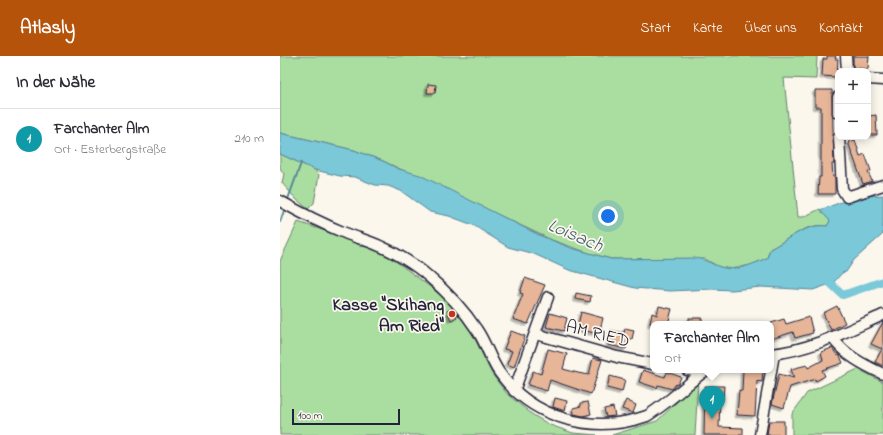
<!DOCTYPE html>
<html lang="de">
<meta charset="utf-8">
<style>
body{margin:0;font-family:"Indie Flower",sans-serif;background:#f2f2f3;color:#2b2b33}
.controls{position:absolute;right:12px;top:12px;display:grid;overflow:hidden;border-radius:8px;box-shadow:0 2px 10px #0003}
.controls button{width:36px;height:36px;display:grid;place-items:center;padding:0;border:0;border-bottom:1px solid #e1e1e2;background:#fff;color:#2b2b33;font:20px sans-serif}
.scale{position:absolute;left:12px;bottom:10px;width:108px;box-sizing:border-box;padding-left:4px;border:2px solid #22223b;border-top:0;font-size:11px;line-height:14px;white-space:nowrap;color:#22223b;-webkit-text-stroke:3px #fbf7ec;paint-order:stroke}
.you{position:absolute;left:328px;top:160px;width:14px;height:14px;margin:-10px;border:3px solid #fff;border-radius:50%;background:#1a73e8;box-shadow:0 0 0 6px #1a73e833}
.badge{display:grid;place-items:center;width:26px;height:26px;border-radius:50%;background:#b45309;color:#fff;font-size:13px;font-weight:700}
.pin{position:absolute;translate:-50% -33px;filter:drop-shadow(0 1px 2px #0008)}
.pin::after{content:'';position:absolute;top:21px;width:14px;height:12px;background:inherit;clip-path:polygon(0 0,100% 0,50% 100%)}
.popup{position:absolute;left:370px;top:265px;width:124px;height:52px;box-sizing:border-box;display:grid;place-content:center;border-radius:8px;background:#fff;filter:drop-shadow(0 1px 3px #0005);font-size:13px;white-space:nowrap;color:#7c7c81}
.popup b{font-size:15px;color:#2b2b33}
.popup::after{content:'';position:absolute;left:50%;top:100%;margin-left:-8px;border:8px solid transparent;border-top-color:#fff}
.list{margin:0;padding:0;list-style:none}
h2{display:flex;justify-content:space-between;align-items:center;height:52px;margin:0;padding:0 16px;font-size:17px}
h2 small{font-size:13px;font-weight:400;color:#7c7c81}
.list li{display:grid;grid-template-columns:26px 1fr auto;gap:12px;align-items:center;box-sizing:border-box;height:60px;padding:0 16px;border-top:1px solid #e1e1e2}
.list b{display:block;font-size:15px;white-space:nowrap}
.list p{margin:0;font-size:13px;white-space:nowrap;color:#7c7c81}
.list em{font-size:13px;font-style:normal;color:#7c7c81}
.map{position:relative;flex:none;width:603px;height:379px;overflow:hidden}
header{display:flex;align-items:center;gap:24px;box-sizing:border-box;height:56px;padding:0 20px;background:#b45309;color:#fff}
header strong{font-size:19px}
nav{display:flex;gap:22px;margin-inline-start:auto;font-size:14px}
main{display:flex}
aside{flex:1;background:#fff}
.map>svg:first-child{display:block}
.green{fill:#aadea0;stroke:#66806e}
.water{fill:#7ac8d8;stroke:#578699}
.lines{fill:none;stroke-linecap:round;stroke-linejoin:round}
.stream{stroke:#578699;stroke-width:2}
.canal{stroke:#7ac8d8;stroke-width:8}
.building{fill:#e7b598;stroke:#22223b;filter:url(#shadow)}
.minor-casing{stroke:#22223b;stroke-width:13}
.minor{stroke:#fbf7ec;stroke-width:10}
.poi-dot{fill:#c8321e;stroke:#fbf7ec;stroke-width:1.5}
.labels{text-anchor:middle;stroke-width:3.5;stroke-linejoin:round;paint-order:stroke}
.poi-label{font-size:18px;font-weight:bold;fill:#22223b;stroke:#fbf7ec;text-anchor:end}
.street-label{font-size:18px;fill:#22223b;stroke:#fbf7ec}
.water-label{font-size:19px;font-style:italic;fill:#415c72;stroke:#fbf7ec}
</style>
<header>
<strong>Atlasly</strong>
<nav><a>Start</a><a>Karte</a><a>Über uns</a><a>Kontakt</a></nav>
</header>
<main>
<aside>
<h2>In der Nähe<small></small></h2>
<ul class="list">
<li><span class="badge" style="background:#0f9aa8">1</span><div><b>Farchanter Alm</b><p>Ort · Esterbergstraße</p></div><em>210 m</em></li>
</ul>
</aside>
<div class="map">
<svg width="603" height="379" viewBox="0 0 603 379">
<defs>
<filter id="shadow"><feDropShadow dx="-2.5" dy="2.5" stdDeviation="0" flood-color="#0004"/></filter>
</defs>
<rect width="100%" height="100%" fill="#fbf7ec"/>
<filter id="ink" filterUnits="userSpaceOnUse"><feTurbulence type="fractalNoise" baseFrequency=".025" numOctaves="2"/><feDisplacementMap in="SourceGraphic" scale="8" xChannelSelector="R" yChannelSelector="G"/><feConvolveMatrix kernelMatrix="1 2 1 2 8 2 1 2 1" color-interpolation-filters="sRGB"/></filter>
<g filter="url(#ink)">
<g class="green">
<path d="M0,0H537L536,23L504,22L518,161H523L540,153L550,165L547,170C527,166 508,184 490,193L487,202L471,209L451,213L439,211L425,203H331L309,197L272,184L103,105L74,94L0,77Z"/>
<polygon points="0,98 35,114 39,119 34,147 28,153 16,143 2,127 4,118 0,112"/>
<polygon points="18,166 76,185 110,201 153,233 175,253 193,279 212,318 227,338 253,359 270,369 293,377 317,379 0,379 0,205"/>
<polygon points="578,313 603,326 603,379 512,379 512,358 527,337"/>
<polygon points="418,326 415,379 332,379 377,365"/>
</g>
<path class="water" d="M0,77L74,94L103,105L119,113L140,119L259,179L291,192L331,203L415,202C425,203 429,207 438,210C454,217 473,208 487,202L490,193C508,184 526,167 547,170L550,165L540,154L575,141L603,139V178L574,204L566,216L562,217L553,227L533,234L481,231L452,234L432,233L390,235L355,232L289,214L254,198L228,191L193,169L169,160L150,156L121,135L108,130L95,129L75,121L60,120L35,114L0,98Z"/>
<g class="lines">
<g class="stream">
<polyline points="7,146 21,107"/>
<polyline points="0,166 5,152"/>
</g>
<path class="canal" d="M543,222C552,227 555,233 563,239L603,225"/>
</g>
<g class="building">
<polygon points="547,0 556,0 555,3 558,3 557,21 542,20 543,3 547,3"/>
<polygon points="573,0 589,0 588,13 573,12"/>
<polygon points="148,28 156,29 155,37 147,37"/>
<polygon points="535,34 552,34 554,108 552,108 553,121 555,121 555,138 538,138 539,121 541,121 541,51 535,51"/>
<polygon points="596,59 597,79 588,79 588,60"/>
<polygon points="575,84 580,100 585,98 591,115 588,116 592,125 583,128 568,86"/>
<polygon points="245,222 265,229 248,268 233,263 243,238 240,237"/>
<polygon points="296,237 311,240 310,246 295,243"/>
<polygon points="379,250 392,253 388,268 370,268 372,257 377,259"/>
<polygon points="557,250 565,267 551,274 543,257"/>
<polygon points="172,253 177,261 171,264 167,255"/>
<polygon points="301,256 323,262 319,278 297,273"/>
<polygon points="270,257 287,262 284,275 266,271"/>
<polygon points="529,261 533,277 515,282 513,276 491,283 491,267 504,263 506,268"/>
<rect x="409" y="262" width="13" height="6"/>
<polygon points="603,266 603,310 595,306 602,293 591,288"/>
<polygon points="345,272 354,274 352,283 348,283 346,293 328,289 331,274 344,277"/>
<polygon points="231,275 245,280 234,311 227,308 232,295 224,293"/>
<polygon points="552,292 557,299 560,300 563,307 542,314 545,320 536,325 535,323 510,331 504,352 492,348 499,318 514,322 511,313 527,309 528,312 543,304 541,296"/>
<polygon points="268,293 287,298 283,313 298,317 309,319 313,302 322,304 311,338 270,324 267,335 248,329 253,315 261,318"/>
<polygon points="363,314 385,321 387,316 401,321 398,328 396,328 392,333 378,329 377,332 359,326"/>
<polygon points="463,314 483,314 482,326 477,325 475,360 457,359 459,334 462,335"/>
<polygon points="330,320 345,324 342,336 327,332"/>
<polygon points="425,330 444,330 443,344 440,344 439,371 463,372 463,379 424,379"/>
<polygon points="275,342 287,345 285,355 273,351"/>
<polygon points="346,344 356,349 353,357 342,353"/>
<polygon points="308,346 311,358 303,360 294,358 293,352 301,350 301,347"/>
<polygon points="333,351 335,360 326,361 324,353"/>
<polygon points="489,365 504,365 504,379 487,379"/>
</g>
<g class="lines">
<defs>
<g id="minor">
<polyline points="566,0 567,15"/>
<polyline points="588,23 603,24"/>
<polyline points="558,41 558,57"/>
<polyline points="559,81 562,133 567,141 603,129"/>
<path d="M0,145C21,157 43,168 65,177C77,182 90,185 102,191C116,197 137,210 148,220C166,235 184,254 197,274C206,287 210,303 219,316C252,363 313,379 367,360C388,347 406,329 426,314"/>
<polyline points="256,278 337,301 373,308"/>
<path d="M552,281C564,299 584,309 603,318"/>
<path d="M491,298C531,294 567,275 603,259"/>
<polyline points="407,314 424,316"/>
<polyline points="234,335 268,241"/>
<polyline points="480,379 494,298"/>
</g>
</defs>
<use href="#minor" class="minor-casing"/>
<use href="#minor" class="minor"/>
</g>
</g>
<circle class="poi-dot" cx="172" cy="258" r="4"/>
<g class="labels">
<g class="poi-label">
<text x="164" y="254">Kasse "Skihang<tspan x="164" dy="21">Am Ried"</tspan></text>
</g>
<g class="street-label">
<text transform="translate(318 277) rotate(14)" y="6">AM RIED</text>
</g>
<g class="water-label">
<text transform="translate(296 178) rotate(23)" y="7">Loisach</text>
</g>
</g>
</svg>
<div class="controls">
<button>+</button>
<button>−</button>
</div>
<div class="scale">100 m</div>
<div class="you"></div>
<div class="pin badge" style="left:432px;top:363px;background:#0f9aa8">1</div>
<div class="popup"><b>Farchanter Alm</b>Ort</div>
</div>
</main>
